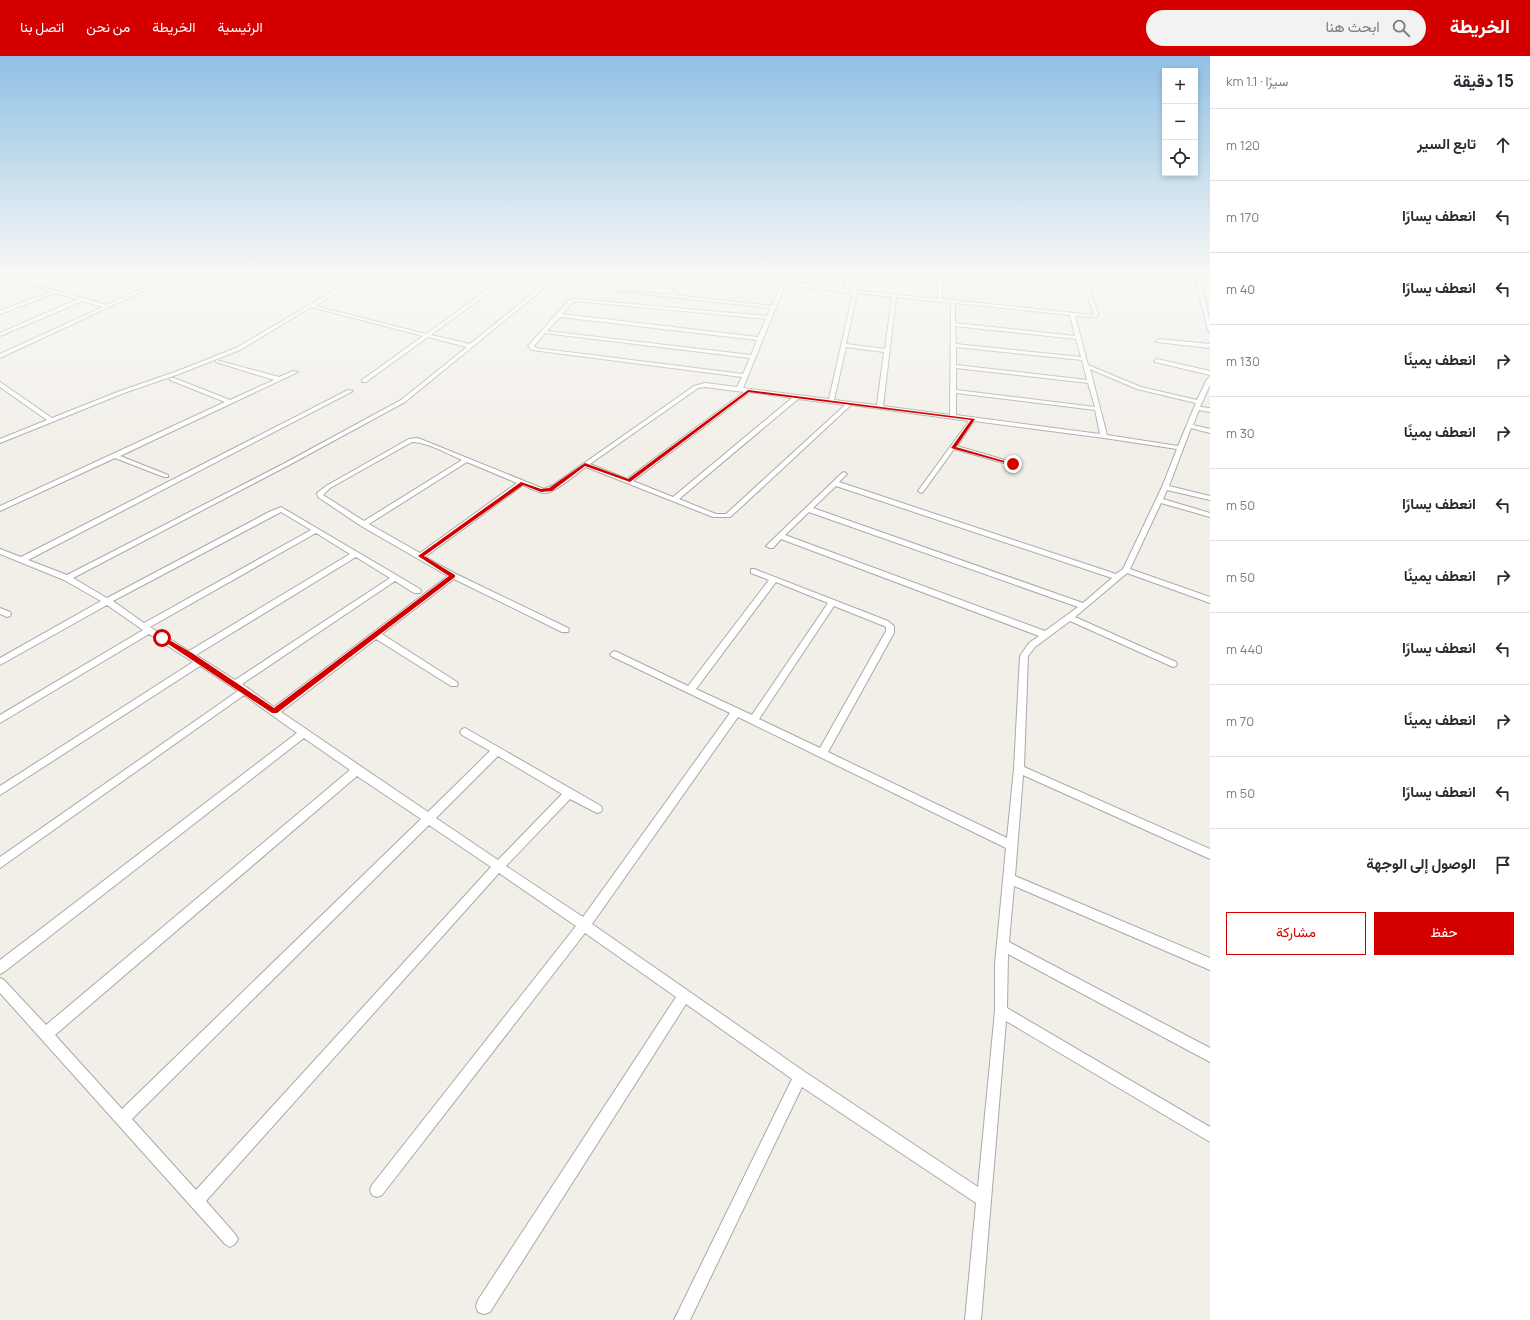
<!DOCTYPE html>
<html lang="ar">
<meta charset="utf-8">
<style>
body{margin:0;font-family:Manrope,Vazirmatn,sans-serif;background:#f2f2f3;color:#2b2b33;direction:rtl}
.controls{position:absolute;right:12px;top:12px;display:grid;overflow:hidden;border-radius:0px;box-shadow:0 2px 6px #0003}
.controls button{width:36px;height:36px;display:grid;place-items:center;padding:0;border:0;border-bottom:1px solid #e1e1e2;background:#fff;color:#2b2b33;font:20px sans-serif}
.stop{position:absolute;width:12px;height:12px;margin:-9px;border:3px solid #d40000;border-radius:50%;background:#fff}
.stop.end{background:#d40000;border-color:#fff;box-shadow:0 1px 4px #0008}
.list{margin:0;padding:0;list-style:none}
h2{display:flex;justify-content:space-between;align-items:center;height:52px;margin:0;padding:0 16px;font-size:17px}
h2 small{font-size:13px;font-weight:400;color:#7c7c81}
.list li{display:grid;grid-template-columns:26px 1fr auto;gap:12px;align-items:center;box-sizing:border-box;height:72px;padding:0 16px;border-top:1px solid #e1e1e2}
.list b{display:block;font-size:15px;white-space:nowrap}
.list em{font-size:13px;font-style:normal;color:#7c7c81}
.actions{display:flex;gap:8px;padding:12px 16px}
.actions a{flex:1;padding:9px 0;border:1px solid #d40000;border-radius:0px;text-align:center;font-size:14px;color:#d40000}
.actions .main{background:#d40000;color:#fff}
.icon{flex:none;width:22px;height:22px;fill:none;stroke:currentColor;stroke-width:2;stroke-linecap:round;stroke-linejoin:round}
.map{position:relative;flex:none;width:1210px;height:1264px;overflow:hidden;direction:ltr}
header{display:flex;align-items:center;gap:24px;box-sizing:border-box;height:56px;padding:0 20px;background:#d40000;color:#fff}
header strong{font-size:19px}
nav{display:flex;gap:22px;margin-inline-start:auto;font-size:14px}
.search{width:280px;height:36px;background:#f2f2f3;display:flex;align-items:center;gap:10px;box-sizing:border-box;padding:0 14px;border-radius:22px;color:#7c7c81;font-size:15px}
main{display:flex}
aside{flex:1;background:#fff}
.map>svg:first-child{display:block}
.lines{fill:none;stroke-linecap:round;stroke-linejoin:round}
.street-casing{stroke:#a9a9a9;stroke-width:2}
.street{fill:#fff;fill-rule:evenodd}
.route{fill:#d40000}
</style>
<header>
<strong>الخريطة</strong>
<div class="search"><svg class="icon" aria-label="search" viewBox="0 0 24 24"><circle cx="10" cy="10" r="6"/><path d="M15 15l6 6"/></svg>ابحث هنا</div>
<nav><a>الرئيسية</a><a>الخريطة</a><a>من نحن</a><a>اتصل بنا</a></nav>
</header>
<main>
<aside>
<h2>15 دقيقة<small>سيرًا · 1.1 km</small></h2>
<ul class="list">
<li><svg class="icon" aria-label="ahead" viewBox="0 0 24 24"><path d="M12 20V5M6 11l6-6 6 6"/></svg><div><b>تابع السير</b></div><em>120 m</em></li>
<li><svg class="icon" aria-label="left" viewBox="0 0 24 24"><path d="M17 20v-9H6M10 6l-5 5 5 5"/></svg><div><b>انعطف يسارًا</b></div><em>170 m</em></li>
<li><svg class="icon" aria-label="left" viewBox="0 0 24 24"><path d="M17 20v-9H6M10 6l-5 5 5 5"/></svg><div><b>انعطف يسارًا</b></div><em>40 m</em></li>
<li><svg class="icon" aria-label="right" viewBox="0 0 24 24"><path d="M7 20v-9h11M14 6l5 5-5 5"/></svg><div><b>انعطف يمينًا</b></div><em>130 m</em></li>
<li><svg class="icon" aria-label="right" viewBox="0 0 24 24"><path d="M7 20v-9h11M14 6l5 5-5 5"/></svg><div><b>انعطف يمينًا</b></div><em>30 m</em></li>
<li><svg class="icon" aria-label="left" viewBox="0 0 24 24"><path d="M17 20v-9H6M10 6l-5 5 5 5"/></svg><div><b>انعطف يسارًا</b></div><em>50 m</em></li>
<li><svg class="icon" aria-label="right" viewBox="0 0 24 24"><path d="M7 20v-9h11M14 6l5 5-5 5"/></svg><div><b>انعطف يمينًا</b></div><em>50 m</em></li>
<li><svg class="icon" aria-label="left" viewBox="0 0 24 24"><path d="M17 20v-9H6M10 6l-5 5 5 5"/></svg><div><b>انعطف يسارًا</b></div><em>440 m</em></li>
<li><svg class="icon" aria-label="right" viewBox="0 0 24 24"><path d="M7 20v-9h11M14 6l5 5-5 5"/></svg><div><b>انعطف يمينًا</b></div><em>70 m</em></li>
<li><svg class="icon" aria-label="left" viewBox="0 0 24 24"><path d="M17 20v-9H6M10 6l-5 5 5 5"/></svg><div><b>انعطف يسارًا</b></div><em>50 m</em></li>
<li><svg class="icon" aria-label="arrive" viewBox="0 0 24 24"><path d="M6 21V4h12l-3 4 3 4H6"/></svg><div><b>الوصول إلى الوجهة</b></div></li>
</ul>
<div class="actions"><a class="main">حفظ</a><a>مشاركة</a></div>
</aside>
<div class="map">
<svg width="1210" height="1264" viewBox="0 0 1210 1264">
<rect width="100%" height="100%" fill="#f2efe9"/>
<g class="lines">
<defs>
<g id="street">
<polygon points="0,219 107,249 172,219 177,219 0,302 0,298 103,251 83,245 0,280 0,277 78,243 55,237 0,258 0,255 51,235 0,220"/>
<path d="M361,219H365L315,250L426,278L497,227L438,220L436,219L527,228L543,233L405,346L289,409L73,522L107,542L269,456L281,451L420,533L421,535L420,537H414L395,525L242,628L274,651L448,520L361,470L318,441L317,437L326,430L409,383L418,382L544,433L553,429L694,330L705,327L737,331L742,321L532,294L528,290L529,289L569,244L576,243L767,260L771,252L617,235L619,234L670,239L682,226L644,220L642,219L684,224L689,219H693L674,239L772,250L780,229L734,223L720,235L718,233L730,222L712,219L734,220L837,232L841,219H845L842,233L938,243V219H942V243L1093,259L1094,257L1080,219H1084L1098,257V260L1093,261L1075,260L1088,309L1141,331L1197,344L1207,323L1210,321V329L1200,351L1210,352V356L1199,354L1193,369L1210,373V377L1191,372L1169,430L1210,440V444L1167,434L1163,443L1210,457V461L1161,447L1130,513L1210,541V547L1127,517L1075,561L1176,606L1177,608L1176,610L1173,611L1070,565L1035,591L1028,600L1024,711L1210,793V803L1023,719L1015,820L1210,902V914L1014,830L1009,886L1210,992V1006L1008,898L1007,952L1210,1071V1086L1006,965L981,1264H965L976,1147L802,1031L690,1264H674L792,1023L686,948L490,1256L484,1258L478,1256L476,1250L478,1244L676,941L585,877L382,1139L377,1141L372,1139L370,1134L372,1129L576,870L499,817L206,1145L235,1178L238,1183L235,1188L230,1191L225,1188L0,937V922L4,924L46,969L350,714L304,682L4,916L0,918V904L297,677L244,639L0,812V801L238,635L200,610L0,739V730L193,606L149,578L0,667V659L143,574L107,549L0,609V602L101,545L64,524L0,498V493L21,501L348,334L353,335L28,504L67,519L285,407L401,344L467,291L428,281L366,326H362V324L423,280L311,251L240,294L179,318L124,337L0,387V383L47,364L0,331V326L52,362L120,335L175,316L236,292ZM502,227L527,230L538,233L470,288L431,279ZM785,229L853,237L829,343L743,332ZM857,237L892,241L885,293L846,288ZM896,241L951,247L950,359L883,350ZM576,245L766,263L758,281L562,258L573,246ZM955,247L1070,259L1075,280L955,267ZM560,261L757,284L751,299L547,275ZM955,270L1076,283L1081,301L956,288ZM545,277L750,302L743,318L536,292L534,290ZM846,291L884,296L877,349L834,344ZM956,291L1082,304L1087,324L956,309ZM956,312L1088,327L1095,351L956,334ZM1090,313L1137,333L1196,347L1178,390L1107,379ZM705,331L744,336L627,423L590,408L698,332ZM750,336L792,342L673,441L633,425ZM956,337L1095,354L1100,378L956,359ZM798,343L845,349L726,458H716L679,443ZM851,349L969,365L918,435L921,437L923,436L954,393L1011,409H1015V407L957,390L974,365L1104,382L1177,393L1162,431L1123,513L1116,518L839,426L847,418L844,416L842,417L766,490L770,492H773L781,483L1039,580L1029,587L1020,600L1014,713L1007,782L828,696L894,577V570L888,565L754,513H751V517L769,524L688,630L617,596L614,595L610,598L611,600L730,657L583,861L506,810L570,743L597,757L601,756L602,753L601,750L465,672L462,673L460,676L462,679L490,695L428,756L281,656L376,583L451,630H457L458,628L457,626L382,578L454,523L562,576H568L569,574L568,572L456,518L425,501L523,429C529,432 536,436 544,437C554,438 577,417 586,411L713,461H730L738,454ZM412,386C427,386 448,398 462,404L364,465L323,439L330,432ZM467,406L517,427L420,497L369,468ZM836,430L1112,522L1083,547L813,452ZM281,456L311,474L144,567L113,545ZM809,456L1078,551L1045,575L785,479ZM316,477L350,498L189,595L150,571ZM356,501L390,522L235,624L196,599ZM776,526L828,547L752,659L696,633ZM834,550L884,570L886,571V575L820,692L759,663ZM738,661L1006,792L995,908V955L978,1131L805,1016L592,868ZM498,700L562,738L498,804L436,762ZM357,720L421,763L122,1053L55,979ZM429,769L491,811L196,1134L132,1063Z"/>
<polygon points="601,219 605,219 600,224 596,224 596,222"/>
<polygon points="1138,219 1195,222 1195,219 1199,219 1210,265 1210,276 1208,275 1196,225"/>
<polygon points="1159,283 1210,288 1210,292 1157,286 1156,285"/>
<polygon points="1157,303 1210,315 1210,319 1155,306 1154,305"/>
<polygon points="216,304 279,321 293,315 298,316 120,400 168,419 168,421 164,421 115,402 0,455 0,450 225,346 170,324 170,322 174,322 230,344 274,324 216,306"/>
<polygon points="0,552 10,556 11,558 10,560 7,561 0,558"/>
</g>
</defs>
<use href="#street" class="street-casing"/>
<use href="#street" class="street"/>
</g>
<linearGradient id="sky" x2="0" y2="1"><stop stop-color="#8fc0e4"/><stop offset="0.55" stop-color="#f9f8f5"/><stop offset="1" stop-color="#f9f8f5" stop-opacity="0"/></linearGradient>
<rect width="1210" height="396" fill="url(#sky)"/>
<polygon class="route" points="748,334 975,363 956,391 1015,408 1013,409 951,392 971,364 749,336 630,426 585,410 552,435 541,436 523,429 424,500 455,519 455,521 277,657 272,657 159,582 164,581 192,597 274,652 449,520 418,500 521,426 541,433 549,432 585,407 628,423"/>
</svg>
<div class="controls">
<button>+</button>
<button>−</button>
<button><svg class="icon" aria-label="locate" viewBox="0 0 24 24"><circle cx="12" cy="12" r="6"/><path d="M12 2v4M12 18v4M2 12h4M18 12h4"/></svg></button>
</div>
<div class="stop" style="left:162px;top:582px"></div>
<div class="stop end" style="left:1013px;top:408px"></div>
</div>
</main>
